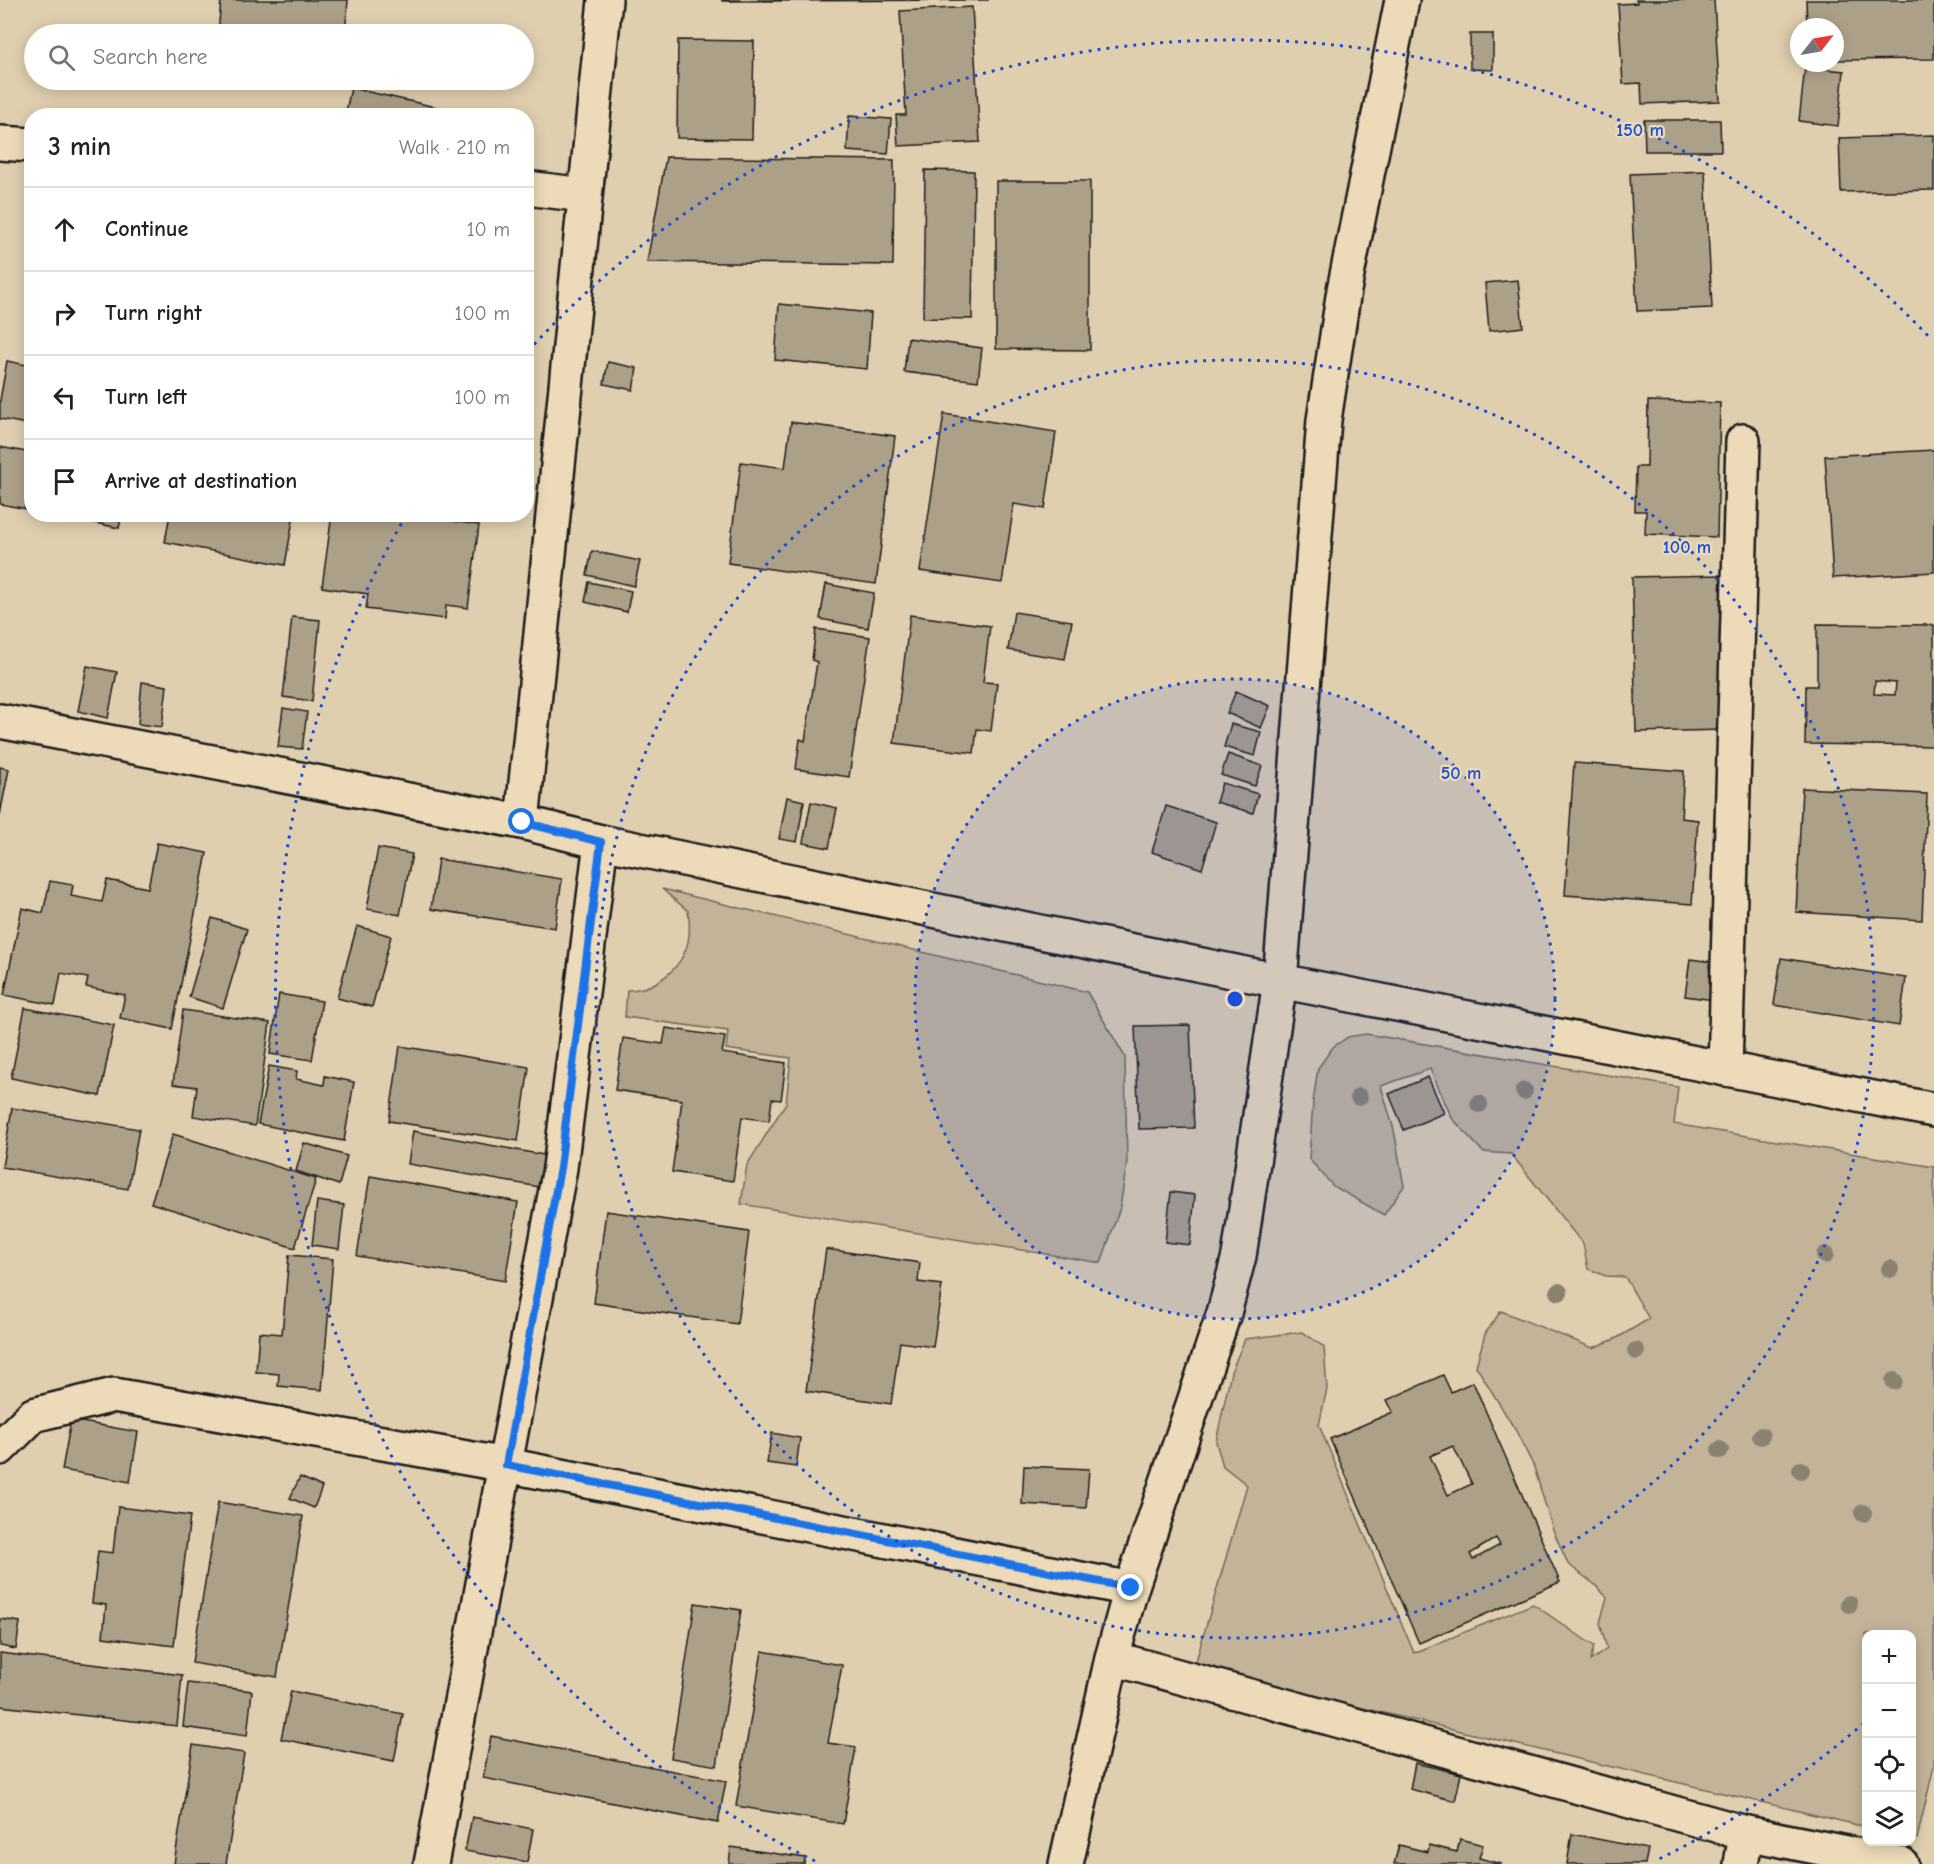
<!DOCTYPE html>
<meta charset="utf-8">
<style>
body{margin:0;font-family:"Comic Neue",sans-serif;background:#f2f2f2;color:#202124}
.controls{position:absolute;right:18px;bottom:18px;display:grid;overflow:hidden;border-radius:12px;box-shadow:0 3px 15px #0003}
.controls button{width:54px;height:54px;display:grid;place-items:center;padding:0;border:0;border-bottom:2px solid #e0e0e0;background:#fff;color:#202124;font:30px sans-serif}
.compass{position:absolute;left:1790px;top:18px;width:54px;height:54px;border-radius:50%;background:#fff;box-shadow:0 3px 15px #0003;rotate:59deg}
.stop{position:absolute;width:18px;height:18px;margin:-14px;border:4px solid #1a73e8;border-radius:50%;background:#fff}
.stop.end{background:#1a73e8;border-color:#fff;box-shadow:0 2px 6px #0008}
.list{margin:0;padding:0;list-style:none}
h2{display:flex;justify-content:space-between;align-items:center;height:78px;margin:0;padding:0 24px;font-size:26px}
h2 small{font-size:20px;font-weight:400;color:#757577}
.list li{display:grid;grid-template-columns:39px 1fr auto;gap:18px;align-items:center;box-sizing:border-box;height:84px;padding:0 24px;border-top:2px solid #e0e0e0}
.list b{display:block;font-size:22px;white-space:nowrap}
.list em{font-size:20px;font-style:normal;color:#757577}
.icon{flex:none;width:33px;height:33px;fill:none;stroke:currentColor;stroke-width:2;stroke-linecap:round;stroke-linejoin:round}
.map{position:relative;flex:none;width:1934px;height:1864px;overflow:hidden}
.search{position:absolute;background:#fff;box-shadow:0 3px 15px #0003;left:24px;top:24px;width:510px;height:66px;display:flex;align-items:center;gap:15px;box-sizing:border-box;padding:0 21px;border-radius:33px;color:#757577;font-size:22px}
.panel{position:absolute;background:#fff;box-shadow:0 3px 15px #0003;left:24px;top:108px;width:510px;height:414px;border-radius:24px}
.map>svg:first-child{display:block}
.green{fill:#c3b499;stroke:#70685a;stroke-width:1.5}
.building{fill:#ada088;stroke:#1c1c1c;stroke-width:1.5;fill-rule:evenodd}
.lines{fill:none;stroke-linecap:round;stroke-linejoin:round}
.minor-casing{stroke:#1c1c1c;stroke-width:38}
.tertiary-casing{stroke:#1c1c1c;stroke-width:38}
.minor{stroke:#eddab8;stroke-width:33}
.tertiary{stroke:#eddab8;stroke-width:33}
.tree{fill:#8b816f}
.route{stroke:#1a73e8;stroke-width:8}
.ring{fill:none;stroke:#1d4ed8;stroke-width:3;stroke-dasharray:3 6}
.centre{fill:#1d4ed8;stroke:#eddab8;stroke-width:3}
.ring-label{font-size:18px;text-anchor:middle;font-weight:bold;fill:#1d4ed8;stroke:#eddab8;stroke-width:4.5;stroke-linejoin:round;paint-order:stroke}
</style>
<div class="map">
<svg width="1934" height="1864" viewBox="0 0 1934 1864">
<rect width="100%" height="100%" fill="#e0cfaf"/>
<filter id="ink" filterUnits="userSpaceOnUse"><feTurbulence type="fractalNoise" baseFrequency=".0167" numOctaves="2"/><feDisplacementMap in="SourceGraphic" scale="12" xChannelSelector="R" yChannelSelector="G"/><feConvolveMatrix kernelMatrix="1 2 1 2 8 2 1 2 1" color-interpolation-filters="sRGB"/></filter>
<g filter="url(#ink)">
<g class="green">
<path d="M662,889L1087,992L1125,1057L1127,1162L1120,1208L1101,1263L741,1204L747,1165L786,1103L791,1058L726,1049L728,1031L625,1017L627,990C657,990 686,966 689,935C690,927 689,918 688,911Z"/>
<polygon points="1366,1034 1678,1087 1674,1124 1934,1167 1934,1766 1917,1839 1912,1837 1912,1634 1866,1634 1866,1827 1194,1668 1247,1485 1223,1466 1216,1442 1231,1372 1245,1339 1302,1332 1324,1347 1327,1389 1319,1425 1414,1653 1533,1604 1594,1646 1590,1661 1607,1649 1600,1623 1607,1597 1594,1584 1568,1564 1553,1530 1534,1467 1516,1431 1476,1366 1485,1334 1501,1311 1593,1348 1617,1338 1649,1319 1625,1277 1606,1276 1588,1269 1583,1244 1511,1154 1483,1152 1452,1118 1430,1069 1381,1086 1394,1130 1404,1186 1384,1215 1333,1186 1309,1159 1313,1102 1318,1068 1333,1047 1348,1037"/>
</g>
<g class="building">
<polygon points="221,0 348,0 345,34 218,34"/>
<polygon points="722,0 989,0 722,1"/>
<polygon points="1636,0 1714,0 1720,101 1642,104 1641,83 1623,84 1618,4 1637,3"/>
<polygon points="1806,0 1934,0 1934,59 1835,60 1835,27 1807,27"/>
<polygon points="972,7 980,142 898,146 896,115 906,115 900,11"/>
<polygon points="1470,34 1493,34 1493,70 1470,69"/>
<polygon points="678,40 754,41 752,139 677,138"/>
<polygon points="1805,67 1844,71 1838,126 1799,121"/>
<polygon points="351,88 476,116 345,116"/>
<polygon points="849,116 891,119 888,154 847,151"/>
<polygon points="1644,120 1720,120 1721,151 1645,151"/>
<polygon points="1934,135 1934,190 1841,192 1839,138"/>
<polygon points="666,157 894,160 893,265 647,262"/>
<polygon points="925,170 974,171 972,319 923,318"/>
<polygon points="1705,171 1712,308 1637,311 1630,174"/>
<polygon points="996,181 1090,181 1090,350 996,349"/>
<polygon points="1518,280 1523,327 1489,331 1485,283"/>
<polygon points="779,304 871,313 867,369 775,360"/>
<polygon points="908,338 982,348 978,381 904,372"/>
<polygon points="7,361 32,366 32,425 0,419 0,400"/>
<polygon points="608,362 637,368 633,390 604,384"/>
<polygon points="1648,401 1720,403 1717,537 1645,534 1646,511 1635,511 1636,467 1647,467"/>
<polygon points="944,414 1056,432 1045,509 1014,504 1002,583 920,571"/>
<polygon points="791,422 895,436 876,584 728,563 741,462 785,468"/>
<polygon points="0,447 32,453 32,510 0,504"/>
<polygon points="1934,450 1934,572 1833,578 1825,456"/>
<polygon points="52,514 122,514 119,528"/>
<polygon points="170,514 294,514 285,565 165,542"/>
<polygon points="332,514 407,514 479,525 468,608 446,605 445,619 366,609 368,594 322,587"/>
<polygon points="592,551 640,561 634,586 587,575"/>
<polygon points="1721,575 1725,730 1636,732 1632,577"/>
<polygon points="589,582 631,591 627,612 585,602"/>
<polygon points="826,584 874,593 868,628 820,619"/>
<polygon points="1014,612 1072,621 1065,659 1008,650"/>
<polygon points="910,615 990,626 983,682 997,683 991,731 977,729 974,753 894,743"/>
<polygon points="292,617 320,620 312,701 283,697"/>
<path d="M1817,624L1934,625V746L1805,744L1806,686H1817ZM1875,681L1896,683L1895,695L1874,694Z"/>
<polygon points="816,629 870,637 849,777 796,769 800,739 805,741 817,662 812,660"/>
<polygon points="87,666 117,672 108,718 78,711"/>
<polygon points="142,682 167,686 162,727 138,724"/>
<polygon points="1236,691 1270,706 1261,728 1227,713"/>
<polygon points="283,708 307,712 302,749 278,747"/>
<polygon points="1231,724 1261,732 1255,756 1224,747"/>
<polygon points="1228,754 1262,766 1255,786 1221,775"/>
<polygon points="1574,763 1684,771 1681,818 1698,820 1692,904 1565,895"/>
<polygon points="0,767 9,769 0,815"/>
<polygon points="1222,783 1258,794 1253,813 1216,802"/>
<polygon points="1802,788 1927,794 1922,920 1796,912"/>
<polygon points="787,797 804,801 797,842 779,839"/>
<polygon points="811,802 837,808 829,848 803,843"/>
<polygon points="1166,806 1216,822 1202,869 1152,852"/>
<polygon points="157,843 207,853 172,1029 120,1018 125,995 86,987 88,978 61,973 55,1005 4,995 22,908 43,913 50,881 73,885 71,896 102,902 107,880 148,888"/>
<polygon points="378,848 412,854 400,915 367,909"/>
<polygon points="438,859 562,879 555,928 431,909"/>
<polygon points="212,918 247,929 223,1008 189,997"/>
<polygon points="357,926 391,936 372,1007 337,998"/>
<polygon points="1781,958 1906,978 1899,1026 1774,1005"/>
<polygon points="1690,959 1720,963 1714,1000 1685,996"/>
<polygon points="279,994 322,1001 312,1060 270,1054"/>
<polygon points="25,1008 114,1025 100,1096 11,1078"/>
<polygon points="183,1010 270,1023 255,1126 193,1116 197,1087 173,1084"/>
<polygon points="1190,1025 1194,1128 1139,1129 1135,1026"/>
<polygon points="666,1028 725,1037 722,1053 786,1063 781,1100 772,1099 769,1121 742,1117 733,1181 672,1172 682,1100 615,1090 623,1038 663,1044"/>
<polygon points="400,1046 529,1067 518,1141 389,1121"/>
<polygon points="269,1066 297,1071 296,1079 324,1085 325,1076 354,1082 344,1141 258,1124"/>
<polygon points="1428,1077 1444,1113 1404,1130 1389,1094"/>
<polygon points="12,1108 139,1129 128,1189 2,1167"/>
<polygon points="413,1131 544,1155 539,1187 408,1164"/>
<polygon points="173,1134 316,1179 295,1248 151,1203"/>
<polygon points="304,1143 347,1156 339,1185 296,1171"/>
<polygon points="370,1176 518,1202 505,1281 357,1256"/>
<polygon points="1171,1192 1195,1195 1190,1245 1165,1242"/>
<polygon points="317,1201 344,1205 339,1249 312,1245"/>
<polygon points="606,1211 749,1232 737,1324 594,1303"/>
<polygon points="826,1249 920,1263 918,1282 942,1285 933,1347 900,1342 891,1404 806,1391"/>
<polygon points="289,1255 333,1259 322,1390 278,1386 279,1374 256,1372 259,1332 282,1334"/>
<path d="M1443,1375L1451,1392L1473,1382L1560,1582L1419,1643L1330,1439L1393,1412L1387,1400ZM1453,1446L1472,1484L1448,1495L1430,1456ZM1496,1538L1500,1545L1473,1560L1470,1554Z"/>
<polygon points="71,1420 138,1432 130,1482 62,1470"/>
<polygon points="772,1433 800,1438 796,1467 767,1463"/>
<polygon points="1024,1466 1089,1469 1086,1508 1022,1504"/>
<polygon points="300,1477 322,1487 314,1508 290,1498"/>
<polygon points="218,1502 303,1516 277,1677 192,1663"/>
<polygon points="118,1507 190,1516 174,1646 103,1637 106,1605 92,1603 98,1551 113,1553"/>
<polygon points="695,1603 741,1610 717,1766 671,1758"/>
<polygon points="0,1619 20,1622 16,1649 0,1646"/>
<polygon points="762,1651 842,1665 828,1743 856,1747 843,1824 736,1806"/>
<polygon points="0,1653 182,1675 177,1726 0,1706"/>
<polygon points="188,1683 252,1691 247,1736 183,1727"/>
<polygon points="291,1691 403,1714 394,1761 281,1739"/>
<polygon points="491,1736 726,1781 718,1823 483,1778"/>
<polygon points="193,1745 244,1753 226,1864 174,1864"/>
<polygon points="1415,1763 1461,1774 1455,1801 1410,1789"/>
<polygon points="472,1817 533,1829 527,1862 465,1851"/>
<polygon points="1572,1834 1648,1849 1645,1864 1567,1864"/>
<polygon points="1460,1839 1483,1845 1479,1858 1502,1864 1394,1864 1399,1845 1428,1852 1429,1845 1457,1852"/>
<polygon points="731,1847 805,1858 804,1864 729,1864"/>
</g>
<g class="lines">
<defs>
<g id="minor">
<polyline points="0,143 32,145"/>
<polyline points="526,188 585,195"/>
<polyline points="522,822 605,0"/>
<polyline points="1725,1069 1743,441"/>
<polyline points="0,1448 33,1415 114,1395 506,1465 1131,1589"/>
<polyline points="1112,1658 1746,1833 1741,1864"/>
<polyline points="1746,1833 1901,1864"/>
<polyline points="431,1864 560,1168 601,842"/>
<polyline points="1066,1864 1112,1658 1131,1589 1224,1313 1239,1256 1280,981 1324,420 1344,290 1402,0"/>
</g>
<polyline id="tertiary" points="0,721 522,822 601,842 1280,981 1934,1110"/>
</defs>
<use href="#minor" class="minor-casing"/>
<use href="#tertiary" class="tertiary-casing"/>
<use href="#minor" class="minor"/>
<use href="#tertiary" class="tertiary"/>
</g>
<g class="tree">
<circle cx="1524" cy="1091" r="9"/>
<circle cx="1359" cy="1097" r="9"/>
<circle cx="1479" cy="1104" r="9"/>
<circle cx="1825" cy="1255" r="9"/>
<circle cx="1890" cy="1269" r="9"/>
<circle cx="1559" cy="1292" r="9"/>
<circle cx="1636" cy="1351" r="9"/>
<circle cx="1894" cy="1381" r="9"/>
<circle cx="1761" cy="1436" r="9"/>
<circle cx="1720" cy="1450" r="9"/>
<circle cx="1801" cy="1470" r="9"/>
<circle cx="1863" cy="1513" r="9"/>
<circle cx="1849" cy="1604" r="9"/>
</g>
</g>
<g class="lines" filter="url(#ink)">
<polyline class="route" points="522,822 601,842 560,1168 506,1465 1131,1588"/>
</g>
<circle cx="1235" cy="999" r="320" fill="#1d4ed8" fill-opacity=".12"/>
<g class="ring">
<circle cx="1235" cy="999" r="320"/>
<circle cx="1235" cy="999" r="639"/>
<path d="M1864 1723A959 959 0 0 1 1655 1861M815 1861A959 959 0 0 1 404 519M528 351A959 959 0 0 1 1931 339"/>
</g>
<circle cx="1235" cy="999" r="9" class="centre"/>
<g class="ring-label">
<text x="1640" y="136">150 m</text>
<text x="1687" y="553">100 m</text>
<text x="1461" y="779">50 m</text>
</g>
</svg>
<div class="controls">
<button>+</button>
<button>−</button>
<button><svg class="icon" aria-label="locate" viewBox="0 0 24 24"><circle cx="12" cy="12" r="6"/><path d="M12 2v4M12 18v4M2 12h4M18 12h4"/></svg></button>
<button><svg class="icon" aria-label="layers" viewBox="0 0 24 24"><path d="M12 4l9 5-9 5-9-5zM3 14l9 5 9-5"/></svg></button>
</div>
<svg class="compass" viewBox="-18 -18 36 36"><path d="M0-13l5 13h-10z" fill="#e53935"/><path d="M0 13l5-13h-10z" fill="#757577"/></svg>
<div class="stop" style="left:522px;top:822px"></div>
<div class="stop end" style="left:1131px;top:1588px"></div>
<div class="search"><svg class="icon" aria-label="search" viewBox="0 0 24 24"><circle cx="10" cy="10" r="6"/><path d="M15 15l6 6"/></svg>Search here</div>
<section class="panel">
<h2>3 min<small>Walk · 210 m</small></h2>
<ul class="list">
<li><svg class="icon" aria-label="ahead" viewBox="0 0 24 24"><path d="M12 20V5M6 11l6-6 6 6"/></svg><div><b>Continue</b></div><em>10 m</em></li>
<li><svg class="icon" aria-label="right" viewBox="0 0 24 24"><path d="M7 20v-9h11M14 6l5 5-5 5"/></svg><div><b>Turn right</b></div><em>100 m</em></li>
<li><svg class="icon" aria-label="left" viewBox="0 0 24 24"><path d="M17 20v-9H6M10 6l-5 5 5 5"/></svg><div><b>Turn left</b></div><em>100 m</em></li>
<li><svg class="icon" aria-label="arrive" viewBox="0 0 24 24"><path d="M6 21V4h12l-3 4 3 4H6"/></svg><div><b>Arrive at destination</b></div></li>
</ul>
</section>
</div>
